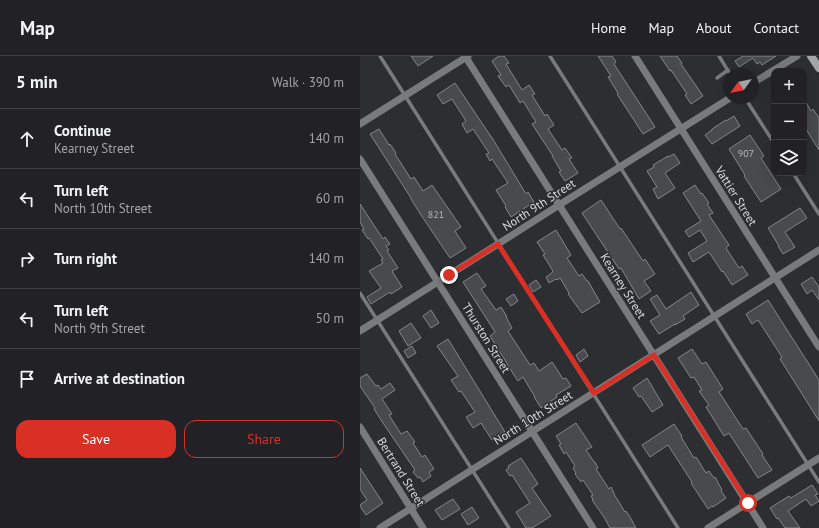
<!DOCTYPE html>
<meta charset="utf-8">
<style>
body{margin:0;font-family:"PT Sans",sans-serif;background:#2e2f32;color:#f1f3f6}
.controls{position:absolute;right:12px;top:12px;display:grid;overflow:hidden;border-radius:8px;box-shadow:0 4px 16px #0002}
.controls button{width:36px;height:36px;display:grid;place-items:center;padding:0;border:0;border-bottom:1px solid #3f3f43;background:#222226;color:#f1f3f6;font:20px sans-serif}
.compass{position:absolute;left:363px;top:12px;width:36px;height:36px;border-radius:50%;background:#222226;box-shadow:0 4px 16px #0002;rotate:237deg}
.stop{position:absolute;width:12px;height:12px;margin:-9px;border:3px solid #d93025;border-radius:50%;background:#fff}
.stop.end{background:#d93025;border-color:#fff;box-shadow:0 1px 4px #0008}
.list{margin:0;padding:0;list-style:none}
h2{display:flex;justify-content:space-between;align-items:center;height:52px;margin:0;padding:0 16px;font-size:17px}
h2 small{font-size:13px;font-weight:400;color:#a2a4a7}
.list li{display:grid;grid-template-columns:26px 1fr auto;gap:12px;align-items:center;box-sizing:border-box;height:60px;padding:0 16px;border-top:1px solid #3f3f43}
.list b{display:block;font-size:15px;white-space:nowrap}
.list p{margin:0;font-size:13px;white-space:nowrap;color:#a2a4a7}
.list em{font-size:13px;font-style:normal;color:#a2a4a7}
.actions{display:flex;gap:8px;padding:12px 16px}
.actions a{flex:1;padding:9px 0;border:1px solid #d93025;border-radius:12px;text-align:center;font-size:14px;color:#d93025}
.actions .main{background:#d93025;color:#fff}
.icon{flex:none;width:22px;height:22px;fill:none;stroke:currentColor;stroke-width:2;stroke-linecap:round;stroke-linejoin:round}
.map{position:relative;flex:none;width:459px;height:472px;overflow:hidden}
header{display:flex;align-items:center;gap:24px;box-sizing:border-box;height:56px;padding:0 20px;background:#222226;border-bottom:1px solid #3f3f43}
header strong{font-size:19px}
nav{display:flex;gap:22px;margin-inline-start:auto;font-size:14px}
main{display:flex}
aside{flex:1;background:#222226}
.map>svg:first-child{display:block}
.building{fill:#494a4e;stroke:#838589}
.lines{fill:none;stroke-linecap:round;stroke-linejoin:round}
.service{stroke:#797a7c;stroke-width:3.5}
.minor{stroke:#797a7c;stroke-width:7}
.secondary{stroke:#a3a4a7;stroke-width:8}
.route{stroke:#d93025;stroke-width:5}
.labels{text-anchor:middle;stroke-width:3;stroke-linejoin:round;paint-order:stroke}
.number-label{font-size:10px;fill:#b6b7ba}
.street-label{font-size:12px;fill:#dadbde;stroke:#2d2e32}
</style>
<header>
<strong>Map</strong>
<nav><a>Home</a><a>Map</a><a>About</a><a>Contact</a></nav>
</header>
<main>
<aside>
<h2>5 min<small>Walk · 390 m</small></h2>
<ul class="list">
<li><svg class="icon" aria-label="ahead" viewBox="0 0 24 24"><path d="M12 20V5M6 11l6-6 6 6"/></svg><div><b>Continue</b><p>Kearney Street</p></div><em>140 m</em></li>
<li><svg class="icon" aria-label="left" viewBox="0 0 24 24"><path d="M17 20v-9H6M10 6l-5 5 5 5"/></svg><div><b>Turn left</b><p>North 10th Street</p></div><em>60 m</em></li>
<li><svg class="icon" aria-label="right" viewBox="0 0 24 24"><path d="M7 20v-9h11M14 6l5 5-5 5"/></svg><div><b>Turn right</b></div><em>140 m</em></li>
<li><svg class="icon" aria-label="left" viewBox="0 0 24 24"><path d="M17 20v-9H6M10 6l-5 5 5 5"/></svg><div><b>Turn left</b><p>North 9th Street</p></div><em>50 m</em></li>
<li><svg class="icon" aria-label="arrive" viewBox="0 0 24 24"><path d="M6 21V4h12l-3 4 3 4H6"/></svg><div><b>Arrive at destination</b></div></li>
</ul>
<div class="actions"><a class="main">Save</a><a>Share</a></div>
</aside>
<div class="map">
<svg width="459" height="472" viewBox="0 0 459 472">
<rect width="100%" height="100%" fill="#2d2e32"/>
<g class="building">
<polygon points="51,0 73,0 58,10"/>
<polygon points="139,0 144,0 149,7 146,8 162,34 169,29 175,38 172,39 185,60 187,58 194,69 188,73 202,94 205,92 212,102 209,103 218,117 205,125 199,116 201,115 192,100 193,100 172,68 176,66 163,45 160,47 149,29 146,31 138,20 141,19 132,5"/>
<polygon points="238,0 252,0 256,6 254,8 295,71 283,78 257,38 258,37 248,21 251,20"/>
<polygon points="300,0 317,0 322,7 321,8 343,40 331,48 325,39 327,38 311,14 310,15"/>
<polygon points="383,0 416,0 402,9 400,6 397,8 393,2 379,11 375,5"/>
<polygon points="95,27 134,85 166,138 168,136 174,146 151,161 145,151 146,150 136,134 148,127 132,103 130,105 126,98 129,97 113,73 107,77 102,68 106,65 92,43 83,48 77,39"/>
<polygon points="444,43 451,55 453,53 459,62 459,94 444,70"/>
<polygon points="374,60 380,70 352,88 345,79 352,74 352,73 366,64 366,65"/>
<polygon points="19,73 29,89 30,88 36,97 35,98 51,123 54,121 63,135 72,129 101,171 95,175 106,192 90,202 61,159 51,143 51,142 10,78"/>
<polygon points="390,79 404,100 401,102 421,133 401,146 384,120 385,119 369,93"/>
<polygon points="314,98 320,107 305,117 315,132 298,143 293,133 297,131 287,115 294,111 293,109 308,100 308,101"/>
<polygon points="335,129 341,138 342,137 349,147 347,148 353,157 349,159 369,189 366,192 379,212 382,210 388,219 372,229 363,215 362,216 349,196 333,206 328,197 347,185 340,174 329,181 325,175 341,165 323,137"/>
<polygon points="241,144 260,173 261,172 283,205 285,203 295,218 284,225 291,235 279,243 261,212 259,213 222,157"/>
<polygon points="0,148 23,183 25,181 30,188 26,190 29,194 27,195 38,212 32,215 42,231 31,238 30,236 11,248 7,241 21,232 9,215 23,207 21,204 23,203 9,182 8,183 2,174 4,173 0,166"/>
<polygon points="440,152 447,162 425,176 435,191 423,198 418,190 419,190 408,172"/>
<polygon points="196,174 211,199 207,202 219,220 222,218 227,225 228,225 240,246 222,257 208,238 209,237 200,222 197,224 196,223 189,227 186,221 192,217 192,216 193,215 183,199 185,198 177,186"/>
<polygon points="117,217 126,230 121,233 136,254 141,251 147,261 146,261 152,272 148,275 170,309 174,307 179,315 192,306 203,323 206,322 211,330 196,339 197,341 181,352 174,341 175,341 163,321 158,325 154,319 130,280 135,276 103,226"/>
<polygon points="452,221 459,231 459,244 452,234 447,238 441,228"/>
<polygon points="176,224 181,231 173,236 169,229"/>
<polygon points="331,236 339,249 323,260 325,263 315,269 315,268 299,278 290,265 300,259 290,243 297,239 306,253"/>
<polygon points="154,238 158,245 151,250 146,243"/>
<polygon points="408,244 459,324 459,365 420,303 422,301 398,264 392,268 386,258"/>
<polygon points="71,254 79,267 71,272 63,260"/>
<polygon points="51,267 61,282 48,290 39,275"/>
<polygon points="88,283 145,376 132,384 121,367 113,372 106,361 115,356 101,335 99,336 91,324 98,320 77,290"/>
<polygon points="52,290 56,297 48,302 44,295"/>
<polygon points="224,293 228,300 220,306 216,299"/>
<polygon points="332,293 342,308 346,306 363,333 359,336 383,373 386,372 403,398 402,399 412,414 398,422 369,377 364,380 346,351 349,349 339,335 342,334 334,321 331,322 318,302"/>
<polygon points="7,318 16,330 18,329 21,333 30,327 35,334 22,343 32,358 29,359 41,378 47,375 55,386 53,387 62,401 65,399 74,413 69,416 71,420 63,426 60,421 58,422 53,416 55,414 23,367 14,353 15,352 0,330 0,322"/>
<polygon points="287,322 303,349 292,356 281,340 279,341 273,332"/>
<polygon points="216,367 232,391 226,394 234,406 235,406 238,412 236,413 249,433 251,431 254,437 254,438 265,456 266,455 270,461 276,472 250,472 244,461 232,444 233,443 231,440 233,439 223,424 221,426 215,418 216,417 213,412 215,410 206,396 204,398 199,389 201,388 196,380"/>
<polygon points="314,368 322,380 321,381 334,402 336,401 346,417 349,415 354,422 355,421 362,434 361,435 366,442 353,451 352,450 348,453 331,427 332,426 308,389 290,401 282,389"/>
<polygon points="161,402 178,428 172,432 191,460 172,472 166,472 156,456 170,447 152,419 150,420 146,414 149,412 148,410"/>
<polygon points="0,412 23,447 6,459 0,450 0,449 7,444 0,433"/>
<polygon points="452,429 458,438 455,439 459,445 451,450 446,443 428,455 440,472 425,472 418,462 417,463 410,452 429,440 431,442"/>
<polygon points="93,443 100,453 82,464 75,454"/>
<polygon points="112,451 119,462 108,469 101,458"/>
</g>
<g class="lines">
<g class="service">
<path d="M20,0C119,157 219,314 318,472"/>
<polyline points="190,0 459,426"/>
<polyline points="359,0 370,18"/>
<polyline points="357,22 368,14"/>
<polyline points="385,42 414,87"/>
<polyline points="433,117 459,158"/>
<polyline points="0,237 149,472"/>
</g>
<g class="minor">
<polyline points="105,0 403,472"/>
<polyline points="275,0 459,291"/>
<polyline points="393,27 437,0"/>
<polyline points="0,68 108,0"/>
<polyline points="0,103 233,472"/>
<polyline points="0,275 138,188 207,144 370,42"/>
<polyline points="0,371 63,472"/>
<polyline points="20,472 459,194"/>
<polyline points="348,472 459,402"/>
</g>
<polyline class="secondary" points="451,0 459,12"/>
</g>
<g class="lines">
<polyline class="route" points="89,219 138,188 234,337 294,299 388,447"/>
</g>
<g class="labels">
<g class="number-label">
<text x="386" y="101">907</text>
<text x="76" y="162">821</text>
</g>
<g class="street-label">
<text transform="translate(376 140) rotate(58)" y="4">Vattier Street</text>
<text transform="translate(179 149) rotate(-33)" y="4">North 9th Street</text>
<text transform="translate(263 230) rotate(58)" y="4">Kearney Street</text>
<text transform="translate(126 282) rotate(58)" y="4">Thurston Street</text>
<text transform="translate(173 362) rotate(-32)" y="4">North 10th Street</text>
<text transform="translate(41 416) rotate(58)" y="4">Bertrand Street</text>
</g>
</g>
</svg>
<div class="controls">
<button>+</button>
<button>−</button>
<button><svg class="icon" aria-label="layers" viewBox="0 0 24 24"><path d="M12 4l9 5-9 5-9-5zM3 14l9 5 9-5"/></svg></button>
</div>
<svg class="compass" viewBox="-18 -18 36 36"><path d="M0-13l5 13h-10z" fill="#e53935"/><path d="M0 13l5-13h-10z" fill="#a2a4a7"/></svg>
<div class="stop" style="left:388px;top:447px"></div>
<div class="stop end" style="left:89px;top:219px"></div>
</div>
</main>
